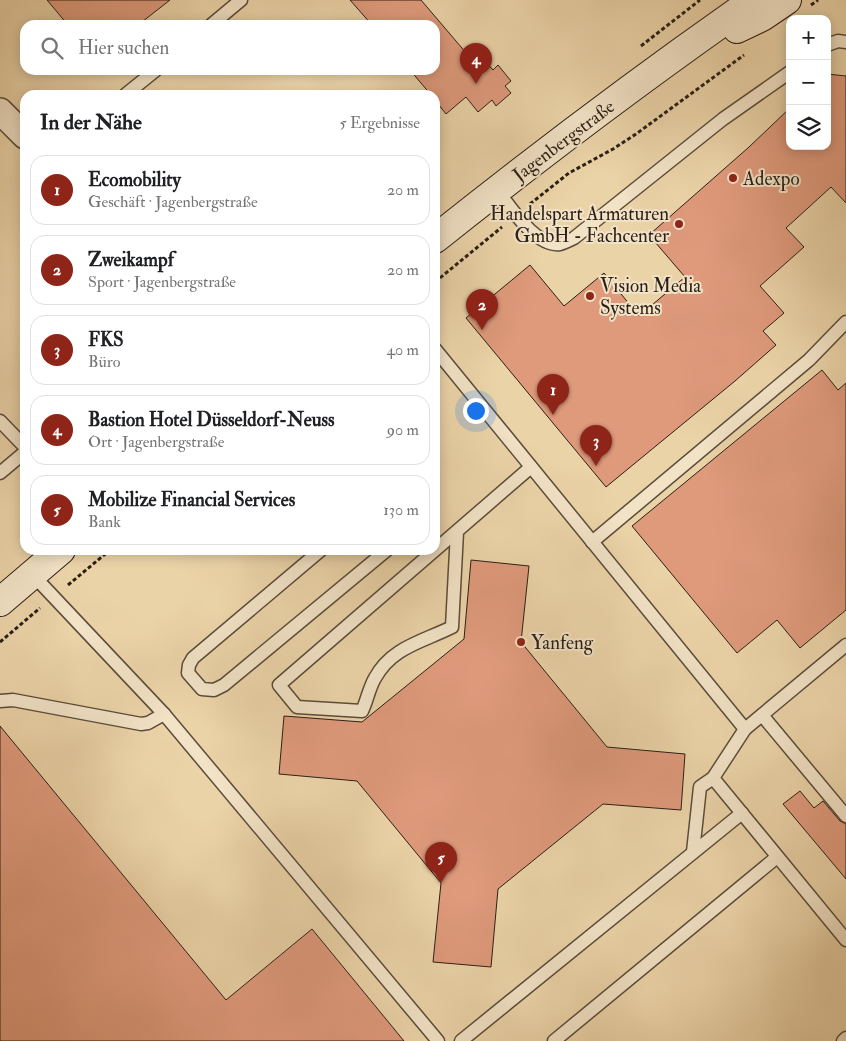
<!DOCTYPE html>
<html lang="de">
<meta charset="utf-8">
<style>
body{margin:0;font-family:"IM FELL Double Pica",serif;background:#f2f2f2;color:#202124}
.controls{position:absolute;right:15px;top:15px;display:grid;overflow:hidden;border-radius:10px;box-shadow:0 2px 12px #0003}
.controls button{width:45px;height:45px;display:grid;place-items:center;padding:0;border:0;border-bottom:1px solid #e0e0e0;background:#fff;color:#202124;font:25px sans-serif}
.you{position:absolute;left:475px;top:410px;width:18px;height:18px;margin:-12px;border:4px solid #fff;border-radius:50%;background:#1a73e8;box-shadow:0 0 0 8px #1a73e833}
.badge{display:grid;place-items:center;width:32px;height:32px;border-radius:50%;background:#8f2418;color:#fff;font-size:16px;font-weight:700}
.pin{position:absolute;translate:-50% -41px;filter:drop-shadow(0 1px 2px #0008)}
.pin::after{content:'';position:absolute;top:26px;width:18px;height:15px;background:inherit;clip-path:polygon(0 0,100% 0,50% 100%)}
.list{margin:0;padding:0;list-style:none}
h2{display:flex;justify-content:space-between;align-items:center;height:65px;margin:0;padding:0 20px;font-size:21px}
h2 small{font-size:16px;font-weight:400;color:#757577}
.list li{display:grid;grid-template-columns:32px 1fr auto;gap:15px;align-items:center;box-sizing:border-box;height:70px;margin:0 10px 10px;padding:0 10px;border:1px solid #e0e0e0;border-radius:15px}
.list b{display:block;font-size:19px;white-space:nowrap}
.list p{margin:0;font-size:16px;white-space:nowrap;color:#757577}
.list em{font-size:16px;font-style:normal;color:#757577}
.icon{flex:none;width:28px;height:28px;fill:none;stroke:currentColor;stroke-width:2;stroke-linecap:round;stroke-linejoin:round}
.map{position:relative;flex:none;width:846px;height:1041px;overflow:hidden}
.search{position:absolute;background:#fff;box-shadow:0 2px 12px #0003;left:20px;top:20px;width:420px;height:55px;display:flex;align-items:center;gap:12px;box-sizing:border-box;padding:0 18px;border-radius:15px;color:#757577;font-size:19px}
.panel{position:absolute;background:#fff;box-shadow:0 2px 12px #0003;left:20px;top:90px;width:420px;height:465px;border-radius:15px}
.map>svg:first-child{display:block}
.building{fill:#df9a7c;stroke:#2a1f16}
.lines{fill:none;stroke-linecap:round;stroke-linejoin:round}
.lane-casing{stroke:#5a4c3a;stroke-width:15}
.street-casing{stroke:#5a4c3a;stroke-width:28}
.secondary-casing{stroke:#2a1f16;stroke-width:30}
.path{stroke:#2a1f16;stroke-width:3;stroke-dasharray:4 2.5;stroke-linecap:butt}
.lane{stroke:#f2e2c6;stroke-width:12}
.street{stroke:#f2e2c6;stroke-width:25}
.secondary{stroke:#f2e2c6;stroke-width:28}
.poi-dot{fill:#8f2418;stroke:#f2e2c6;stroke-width:2}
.labels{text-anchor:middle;stroke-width:4;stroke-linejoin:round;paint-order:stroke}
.street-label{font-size:19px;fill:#2a1f16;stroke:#f2e2c6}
.poi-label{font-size:19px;fill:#2a1f16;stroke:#f2e2c6;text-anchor:start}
</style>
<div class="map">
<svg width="846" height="1041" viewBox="0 0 846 1041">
<rect width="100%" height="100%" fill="#ebd3a8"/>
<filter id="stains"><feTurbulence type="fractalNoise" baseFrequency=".004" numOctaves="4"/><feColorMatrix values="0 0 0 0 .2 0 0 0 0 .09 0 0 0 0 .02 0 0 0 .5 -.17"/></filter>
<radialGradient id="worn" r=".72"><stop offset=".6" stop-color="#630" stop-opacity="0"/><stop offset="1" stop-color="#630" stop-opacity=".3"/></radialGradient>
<g class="building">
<polygon points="47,0 170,0 138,25 68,25"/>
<polygon points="350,0 421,0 473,61 480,55 493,70 498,65 511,81 505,86 511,93 496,106 492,100 478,112 466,97 446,114 435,100 435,95 431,95 410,70 435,70 435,25 372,25"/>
<polygon points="827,74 846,76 846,203 831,187 786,228 804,247 760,286 784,313 763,331 776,345 735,381 606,487 466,318 530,265 564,306 604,273 639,316 685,277 649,235 749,147 790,108 790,146 827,146"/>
<polygon points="822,370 838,390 846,383 846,610 800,648 777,620 737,653 632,526"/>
<polygon points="471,560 529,566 521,642 607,747 685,754 681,810 603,804 498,889 491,967 433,962 441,883 357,781 279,774 284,716 362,722 464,639"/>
<polygon points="0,726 226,1000 312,929 404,1041 0,1041"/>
<polygon points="800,791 814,808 823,801 840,821 846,824 846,879 783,804"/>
</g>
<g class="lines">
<defs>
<g id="lane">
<polyline points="211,25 241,0"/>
<polyline points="827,45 838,41 846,42"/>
<polyline points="125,95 156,70"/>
<path d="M497,190C510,206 535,247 560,244C564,243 570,240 574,238L723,119L790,72"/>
<polyline points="435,349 745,729"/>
<polyline points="0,421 25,447"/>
<polyline points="0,473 25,452"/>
<path d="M457,532L452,627C422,642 392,647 375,678C369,688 367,701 362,711L297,707L279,685L531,467"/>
<polyline points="592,542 809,360 846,322"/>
<polyline points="321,550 193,658 189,665 188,673 202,689 214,690 224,685 387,550"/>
<polyline points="32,574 164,714 438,1041"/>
<polyline points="846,645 745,729 713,778 846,940"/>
<polyline points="0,701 13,700 141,724 148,723 164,714"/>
<polyline points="762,715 846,816"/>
<polyline points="693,852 700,787 713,778"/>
<polyline points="461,1041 742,813"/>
<polyline points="554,1041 777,857"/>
<polyline points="843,1041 846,1038"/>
</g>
<polyline id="street" points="0,111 25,136"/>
<g id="secondary">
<polyline points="737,29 762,17 787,0"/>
<path d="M435,239C539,156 645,76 754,0"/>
<polyline points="0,602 61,550"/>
</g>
</defs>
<use href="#lane" class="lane-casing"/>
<use href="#street" class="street-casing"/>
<use href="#secondary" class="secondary-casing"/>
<g class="path">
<polyline points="811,5 818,0"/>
<polyline points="641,46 700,0"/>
<polyline points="530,204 569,173 613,149 636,134 744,55"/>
<polyline points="435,282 502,227"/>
<polyline points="68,585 110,550"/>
<polyline points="0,642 40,608"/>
</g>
<use href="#lane" class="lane"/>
<use href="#street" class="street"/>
<use href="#secondary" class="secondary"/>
</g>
<g class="poi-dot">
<circle cx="733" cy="178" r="5"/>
<circle cx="679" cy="224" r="5"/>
<circle cx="590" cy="296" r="5"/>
<circle cx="521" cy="642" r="5"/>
</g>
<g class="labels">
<g class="street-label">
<text transform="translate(563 140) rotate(-37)" y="7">Jagenbergstraße</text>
</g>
<g class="poi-label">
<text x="743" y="185">Adexpo</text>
<text x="669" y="220" text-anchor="end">Handelspart Armaturen<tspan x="669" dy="22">GmbH - Fachcenter</tspan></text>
<text x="600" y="292">Vision Media<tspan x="600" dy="22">Systems</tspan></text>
<text x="531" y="649">Yanfeng</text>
</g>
</g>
<rect width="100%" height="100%" filter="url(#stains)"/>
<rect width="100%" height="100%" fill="url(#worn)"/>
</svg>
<div class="controls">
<button>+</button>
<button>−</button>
<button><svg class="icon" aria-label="layers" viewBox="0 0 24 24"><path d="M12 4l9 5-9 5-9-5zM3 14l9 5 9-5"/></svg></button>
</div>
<div class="you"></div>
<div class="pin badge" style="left:553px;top:415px">1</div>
<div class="pin badge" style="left:482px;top:330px">2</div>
<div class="pin badge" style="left:596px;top:466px">3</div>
<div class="pin badge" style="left:476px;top:84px">4</div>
<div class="pin badge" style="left:441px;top:883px">5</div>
<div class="search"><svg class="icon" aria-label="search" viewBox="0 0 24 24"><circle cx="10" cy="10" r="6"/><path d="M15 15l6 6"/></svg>Hier suchen</div>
<section class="panel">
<h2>In der Nähe<small>5 Ergebnisse</small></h2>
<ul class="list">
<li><span class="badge">1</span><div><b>Ecomobility</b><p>Geschäft · Jagenbergstraße</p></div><em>20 m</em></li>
<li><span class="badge">2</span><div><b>Zweikampf</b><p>Sport · Jagenbergstraße</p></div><em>20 m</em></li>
<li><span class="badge">3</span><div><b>FKS</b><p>Büro</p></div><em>40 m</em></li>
<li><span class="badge">4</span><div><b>Bastion Hotel Düsseldorf-Neuss</b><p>Ort · Jagenbergstraße</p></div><em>90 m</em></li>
<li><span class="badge">5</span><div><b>Mobilize Financial Services</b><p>Bank</p></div><em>130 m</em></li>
</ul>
</section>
</div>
